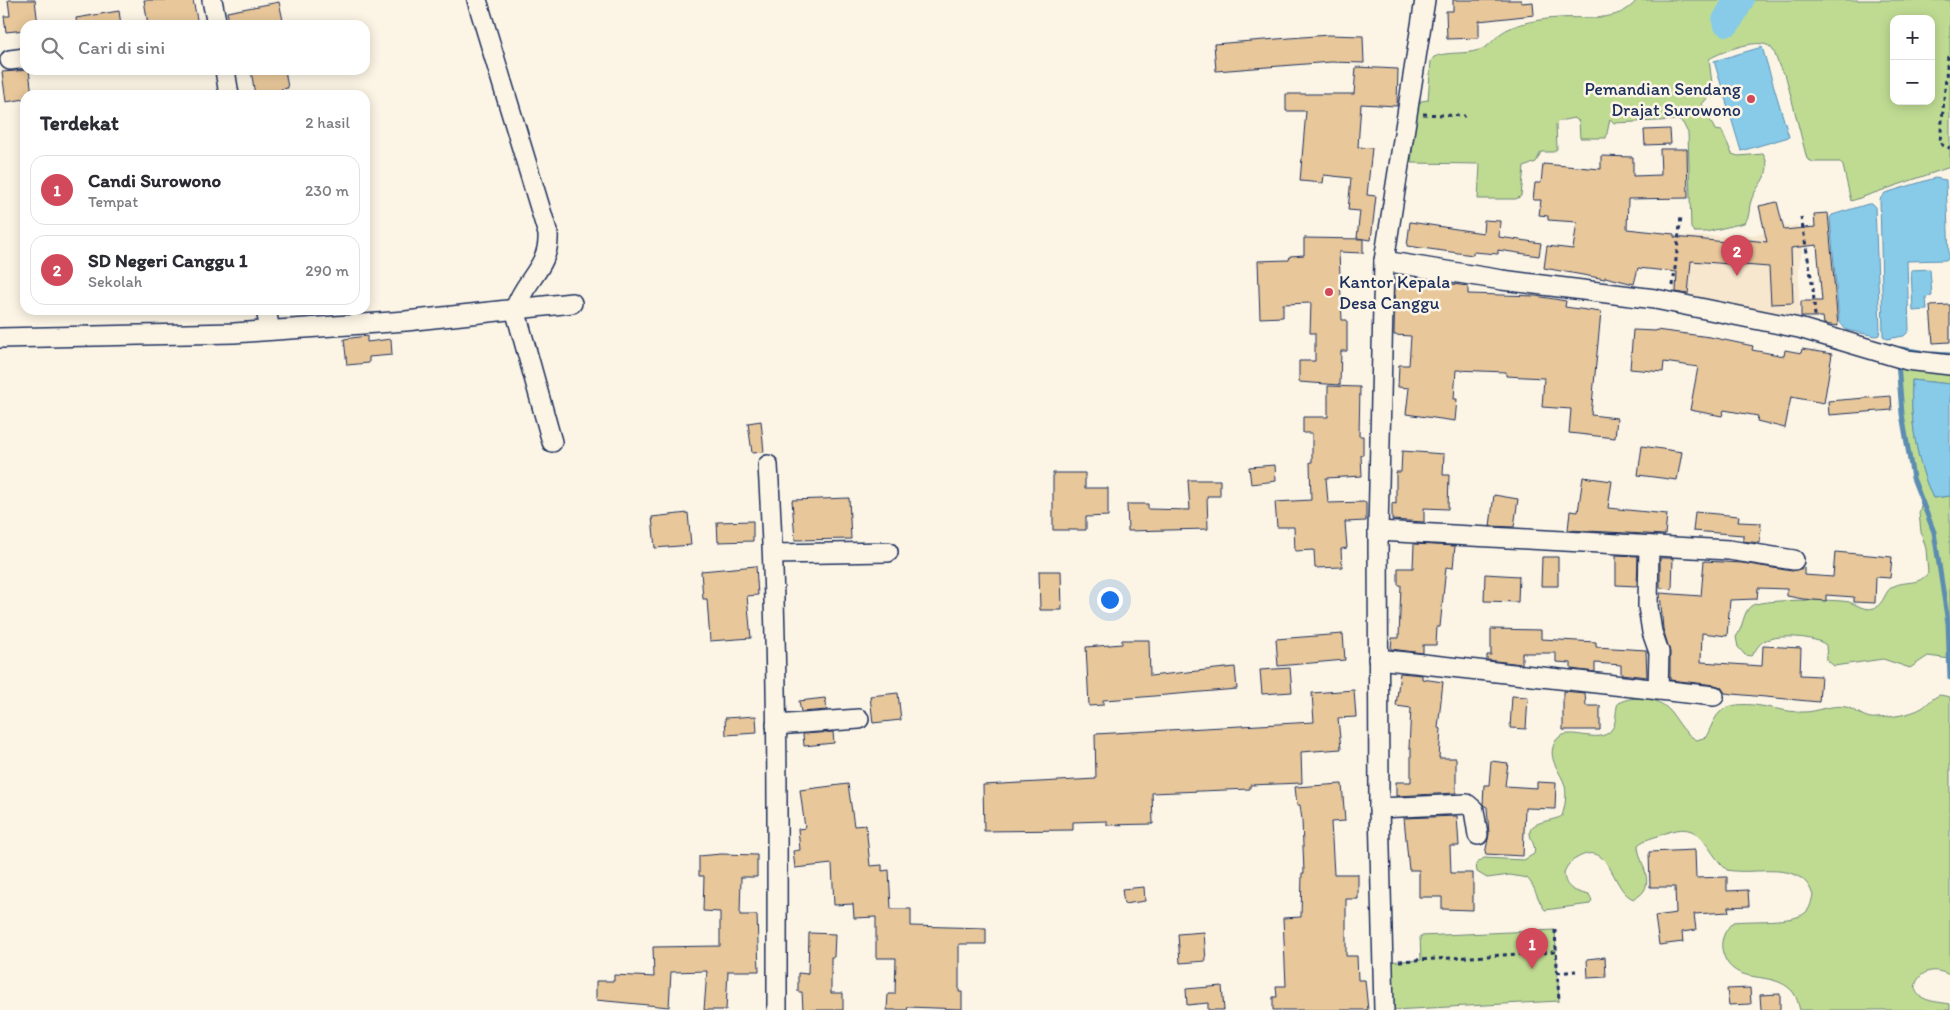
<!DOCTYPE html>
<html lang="id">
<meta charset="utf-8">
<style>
body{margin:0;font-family:Itim,sans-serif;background:#f7f7f7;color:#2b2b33}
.controls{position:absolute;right:15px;top:15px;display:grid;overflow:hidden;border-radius:10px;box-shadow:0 2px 12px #0003}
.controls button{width:45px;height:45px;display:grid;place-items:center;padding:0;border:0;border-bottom:1px solid #e1e1e2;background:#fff;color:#2b2b33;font:25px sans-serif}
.you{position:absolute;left:1109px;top:599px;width:18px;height:18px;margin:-12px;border:4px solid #fff;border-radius:50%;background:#1a73e8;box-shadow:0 0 0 8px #1a73e833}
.badge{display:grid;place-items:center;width:32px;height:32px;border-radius:50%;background:#d1495b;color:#fff;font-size:16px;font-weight:700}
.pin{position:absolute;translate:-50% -41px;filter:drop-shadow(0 1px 2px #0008)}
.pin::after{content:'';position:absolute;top:26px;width:18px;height:15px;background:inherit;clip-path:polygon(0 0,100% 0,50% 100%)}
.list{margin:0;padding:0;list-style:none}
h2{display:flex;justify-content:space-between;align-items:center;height:65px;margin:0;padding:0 20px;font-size:21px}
h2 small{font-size:16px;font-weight:400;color:#7c7c81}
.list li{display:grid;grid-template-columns:32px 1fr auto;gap:15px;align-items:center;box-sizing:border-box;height:70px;margin:0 10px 10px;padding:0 10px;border:1px solid #e1e1e2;border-radius:15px}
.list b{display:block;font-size:19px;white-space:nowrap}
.list p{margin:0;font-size:16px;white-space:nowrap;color:#7c7c81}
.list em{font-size:16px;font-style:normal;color:#7c7c81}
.icon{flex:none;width:28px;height:28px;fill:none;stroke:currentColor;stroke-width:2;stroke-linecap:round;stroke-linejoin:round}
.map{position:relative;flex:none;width:1950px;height:1010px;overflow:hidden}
.search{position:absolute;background:#fff;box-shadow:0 2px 12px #0003;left:20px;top:20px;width:350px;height:55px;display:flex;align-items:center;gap:12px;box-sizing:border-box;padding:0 18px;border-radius:15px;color:#7c7c81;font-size:19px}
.panel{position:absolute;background:#fff;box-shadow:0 2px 12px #0003;left:20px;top:90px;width:350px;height:225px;border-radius:15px}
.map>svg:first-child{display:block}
.built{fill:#f6e7ce}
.green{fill:#bfdb92;stroke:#6d8578;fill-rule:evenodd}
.water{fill:#87cbe9;stroke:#5c8db1}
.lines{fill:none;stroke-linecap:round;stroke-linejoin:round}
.stream{stroke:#5c8db1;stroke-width:5}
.river{stroke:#87cbe9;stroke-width:30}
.building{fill:#e8c79a;stroke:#1b2f5e}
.minor-casing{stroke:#1b2f5e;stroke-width:22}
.path{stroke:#1b2f5e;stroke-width:3;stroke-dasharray:4 4;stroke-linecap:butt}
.minor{stroke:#fcf5e5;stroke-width:19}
.poi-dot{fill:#d1495b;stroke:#fcf5e5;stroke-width:2}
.labels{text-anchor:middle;stroke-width:5;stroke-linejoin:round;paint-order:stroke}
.poi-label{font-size:18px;fill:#1b2f5e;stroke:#fcf5e5;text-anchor:end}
</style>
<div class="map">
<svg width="1950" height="1010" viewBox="0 0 1950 1010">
<rect width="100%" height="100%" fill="#fcf5e5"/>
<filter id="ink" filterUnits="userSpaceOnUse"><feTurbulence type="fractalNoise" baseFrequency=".02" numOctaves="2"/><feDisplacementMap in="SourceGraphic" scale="10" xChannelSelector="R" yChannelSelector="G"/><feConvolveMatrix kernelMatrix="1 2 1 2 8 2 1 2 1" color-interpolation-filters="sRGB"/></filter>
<g filter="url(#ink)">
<polygon class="built" points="1798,225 1802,251 1799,266 1799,328 1671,304 1679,237 1751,235 1761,234 1769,229"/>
<g class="green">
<path d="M1637,0H1950V167L1851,201L1843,166L1840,162H1813L1807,159L1786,77C1778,68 1778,60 1773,50C1764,34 1721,52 1709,59L1713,92L1702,104L1715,130L1722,131L1732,154L1738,156L1763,154C1775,174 1756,184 1751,201C1748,209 1751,216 1744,223L1706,232H1694L1691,228L1688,133L1683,123L1678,120L1614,123L1610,119L1606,138H1580L1579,121L1574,118L1559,121L1556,124L1557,149L1553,152H1541L1536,162L1524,167L1521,196L1516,199H1478L1480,164L1411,163L1417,108L1421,101L1428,100L1431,61L1434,57C1448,51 1464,55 1479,50C1489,47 1492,41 1500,34C1514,23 1541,19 1559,18C1585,16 1618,24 1637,0ZM1894,19H1931V101H1894Z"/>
<path d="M1898,358L1950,365V384L1912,380C1910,420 1916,461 1933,498L1950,496V659L1928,656L1910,668L1883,659L1834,666L1827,660L1826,645C1815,636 1776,634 1764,641C1758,644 1756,651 1751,656L1745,655L1738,647L1736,637C1743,628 1743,612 1751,606C1759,599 1836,599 1849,602C1858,605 1864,611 1874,608C1885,604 1884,590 1894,586C1907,580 1918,586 1928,573L1926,549L1921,532L1919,513L1922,502L1913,478L1902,414L1898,385Z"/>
<path d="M1940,695L1950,697V975C1943,972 1935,969 1927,972C1918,975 1910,989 1920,996C1928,1002 1940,1002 1950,1004V1010H1800C1798,1004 1797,997 1793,992C1773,968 1733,988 1723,953C1719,941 1725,930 1733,922C1749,920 1794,923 1805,913C1811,908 1811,902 1813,895C1801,858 1756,876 1727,870C1704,850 1703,817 1663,834C1654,838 1644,839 1638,845C1638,863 1660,886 1634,899C1611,892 1612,838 1577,858C1571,861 1566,866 1564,873C1565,889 1574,891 1589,895L1592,901L1590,904L1545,910C1537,900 1536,887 1527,878L1510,875L1487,878L1477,872L1476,864L1484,858L1524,860L1534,854C1537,846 1529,839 1530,831C1532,821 1554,821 1562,816C1565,807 1567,795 1565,786C1561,771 1546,759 1555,742C1566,722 1599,748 1612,729C1617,722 1615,711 1618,703C1634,695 1657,696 1670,711C1679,722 1683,733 1697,740L1706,737C1712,726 1715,712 1728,707C1752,699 1780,713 1804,712C1818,712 1832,704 1846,707C1857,710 1865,720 1877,718C1891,717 1910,715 1922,708C1929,703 1932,698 1940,695Z"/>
<polygon points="1555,930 1559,1001 1393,1010 1381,962 1421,960 1420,936"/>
</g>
<g class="water">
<polygon points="1762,47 1789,137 1741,151 1714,61"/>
<polygon points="1935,178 1946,180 1949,257 1946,260 1907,261 1909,331 1904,336 1887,339 1883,336 1880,199 1885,193"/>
<polygon points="1868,204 1872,204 1875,207 1880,329 1879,335 1876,336 1846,330 1839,321 1830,218 1832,215"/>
<polygon points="1930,269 1932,296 1926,297 1927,310 1913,311 1911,270"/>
<path d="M1912,380L1950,384V496L1933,498C1916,461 1910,420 1912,380Z"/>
</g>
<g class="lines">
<g class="stream">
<polyline points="1901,349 1920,352"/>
<polyline points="1933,354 1950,355"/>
<polyline points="1898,362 1902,414 1913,478 1934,532 1948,623 1950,678"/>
</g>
<polyline class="river" points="1727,21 1739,0"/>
</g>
<g class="building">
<polygon points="8,0 35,0 38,25 25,25 25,30 6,32 4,16 10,16"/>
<polygon points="144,0 193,0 198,24 148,25"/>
<polygon points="1453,0 1521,0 1521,3 1533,2 1534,15 1479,21 1479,38 1447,39 1446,11 1453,11"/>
<polygon points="279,2 284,25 230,25 227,12"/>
<polygon points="119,11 121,25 77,25 76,18"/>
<polygon points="1328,35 1363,36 1364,63 1331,62 1216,71 1214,44"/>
<polygon points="1356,67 1398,69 1397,106 1361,104 1358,147 1372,148 1367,195 1376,196 1371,240 1357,238 1360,211 1348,210 1351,178 1324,175 1323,183 1300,181 1306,111 1286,111 1286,94 1354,94"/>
<polygon points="29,70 32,95 25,95 25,99 6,102 2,72"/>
<polygon points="251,70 285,70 288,88 281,89 282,95 255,95"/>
<polygon points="1670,129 1671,144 1645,145 1644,130"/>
<polygon points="1660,149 1687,149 1688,198 1628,199 1627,229 1674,234 1674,237 1747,244 1748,240 1767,242 1759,206 1777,202 1784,230 1815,227 1814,214 1828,213 1838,326 1824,324 1823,317 1801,317 1801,301 1822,301 1817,245 1791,248 1793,303 1771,304 1769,267 1691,261 1688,294 1676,292 1677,272 1638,268 1634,284 1605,277 1605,279 1544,268 1547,246 1573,249 1577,222 1548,220 1548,216 1539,215 1541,200 1533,200 1535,183 1541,183 1543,164 1601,169 1601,156 1633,157 1633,176 1661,175"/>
<polygon points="1484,220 1500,221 1499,237 1541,243 1539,256 1498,250 1498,254 1473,252 1473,255 1407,246 1410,222 1483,233"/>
<polygon points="1304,238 1363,239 1363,253 1339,252 1342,320 1347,320 1347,351 1341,351 1340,385 1299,382 1299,361 1315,361 1315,333 1310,333 1311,303 1283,304 1283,317 1260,318 1258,261 1289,260 1290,256 1304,255"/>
<polygon points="1438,282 1468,286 1468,294 1536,296 1566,301 1565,307 1601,312 1591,415 1617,418 1615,438 1569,433 1571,409 1542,407 1544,378 1506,376 1506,372 1456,370 1454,399 1457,399 1455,421 1406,414 1409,388 1398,387 1399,365 1409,365 1411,336 1394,335 1395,284 1438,286"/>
<polygon points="1950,305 1950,342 1933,343 1930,306"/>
<polygon points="1633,330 1656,331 1656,330 1710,337 1753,346 1752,350 1784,356 1785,350 1801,353 1802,349 1832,354 1824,403 1791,397 1785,428 1757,421 1758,416 1724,410 1722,416 1690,410 1698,367 1664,362 1663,372 1630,369"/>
<polygon points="367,336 367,342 391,339 392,355 369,357 369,363 347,365 344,339"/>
<polygon points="1328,386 1360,387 1359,436 1363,436 1363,455 1361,455 1362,476 1326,478 1328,503 1366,502 1366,521 1345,522 1347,548 1341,549 1342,567 1315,568 1314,550 1295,551 1294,527 1277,527 1275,502 1311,500 1310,462 1312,462 1312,433 1303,433 1303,417 1328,417"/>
<polygon points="1891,396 1892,410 1829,415 1828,401"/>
<polygon points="761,421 764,452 752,453 748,423"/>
<polygon points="1642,446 1682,452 1677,480 1638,475"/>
<polygon points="1402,451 1444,454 1443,475 1449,475 1448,509 1424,508 1424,522 1392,520 1392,503 1396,504 1396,472 1401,472"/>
<polygon points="1275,465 1276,481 1251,484 1249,467"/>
<polygon points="1053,473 1085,473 1085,488 1108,488 1108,516 1086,517 1086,530 1053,530"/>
<polygon points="1583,477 1612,481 1608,508 1667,514 1665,535 1568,530 1570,511 1578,512"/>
<polygon points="1188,480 1220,480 1220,496 1207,496 1208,529 1128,531 1127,504 1148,504 1148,509 1190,510"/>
<polygon points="1494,495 1518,499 1514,527 1490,526"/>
<polygon points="849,498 851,539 795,540 792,500"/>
<polygon points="1695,512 1739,516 1738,522 1761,523 1760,543 1743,541 1743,535 1693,531"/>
<polygon points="688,513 691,545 655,548 652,517"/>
<polygon points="753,521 753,541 718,542 717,522"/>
<polygon points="1414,544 1455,546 1453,568 1446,567 1440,627 1437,627 1436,645 1423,645 1423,653 1391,649 1392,638 1399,638 1401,585 1398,585 1398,568 1413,568"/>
<polygon points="1835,552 1892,557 1890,578 1876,577 1875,603 1854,602 1854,597 1826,595 1826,601 1803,599 1787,596 1787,589 1758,588 1757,599 1730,600 1727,636 1702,633 1701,662 1762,666 1763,646 1801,648 1800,675 1821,676 1819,702 1733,694 1725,693 1721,687 1715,685 1670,680 1670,652 1663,629 1660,593 1701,596 1704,561 1742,563 1792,571 1804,568 1804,575 1833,577"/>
<polygon points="1616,555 1638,556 1637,586 1616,585"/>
<polygon points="1542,557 1558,557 1558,586 1541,586"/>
<polygon points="1660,558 1673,558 1672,589 1660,588"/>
<polygon points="756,566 758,595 747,596 751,638 710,641 707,599 703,599 701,571"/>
<polygon points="1039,571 1061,571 1062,610 1040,610"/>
<polygon points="1485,574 1519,576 1518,602 1484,601"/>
<polygon points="1491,629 1541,630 1541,639 1596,642 1596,647 1646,650 1647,677 1621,674 1621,665 1595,663 1595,672 1571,669 1571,663 1556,662 1556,653 1522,653 1522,664 1487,660 1487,655 1491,655"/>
<polygon points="1343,634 1345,660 1278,666 1276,639"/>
<polygon points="1122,640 1149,640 1150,676 1235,667 1237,689 1119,699 1103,700 1103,705 1089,706 1086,647 1122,644"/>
<polygon points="1290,668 1292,692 1262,694 1260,670"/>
<polygon points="1400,673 1422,675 1422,679 1443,682 1438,728 1441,729 1439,758 1456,758 1456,793 1396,796 1396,782 1411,782 1411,748 1409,748 1411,708 1396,706"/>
<polygon points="1354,690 1356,717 1338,718 1341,749 1301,752 1302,783 1250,785 1250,789 1152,793 1153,824 1107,825 1107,821 1073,822 1073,830 984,831 983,785 1096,779 1095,734 1314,722 1312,693"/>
<polygon points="1563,691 1585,693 1586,706 1600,706 1600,730 1563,730"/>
<polygon points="898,693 901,720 873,723 870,696"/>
<polygon points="1512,696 1528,697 1526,729 1510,728"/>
<polygon points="825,698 827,710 801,712 799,701"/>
<polygon points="756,716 757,733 726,735 725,718"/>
<polygon points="833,732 834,743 804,746 803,734"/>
<polygon points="1491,761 1508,763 1505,786 1537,788 1537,782 1556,783 1555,809 1525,808 1523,856 1485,854 1489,834 1487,807 1483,805 1484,785 1489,785"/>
<polygon points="848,784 854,826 866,825 870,866 882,865 882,871 889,870 891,909 911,909 911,926 986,928 986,944 959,944 959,992 962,992 962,1009 908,1007 907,1010 887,1010 888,994 895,994 896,958 876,958 876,917 854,918 853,904 834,905 832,864 795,868 793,851 800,850 798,829 805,828 800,790"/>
<polygon points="1342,784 1345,821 1331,822 1334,874 1358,874 1358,899 1346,899 1346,956 1357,956 1358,980 1365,980 1368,1010 1273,1010 1273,997 1277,997 1276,986 1286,986 1283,918 1301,917 1302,873 1304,873 1302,820 1300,805 1297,805 1295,787"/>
<polygon points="1457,816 1459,846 1450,846 1451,873 1473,873 1473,910 1442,909 1442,897 1419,897 1419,870 1409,870 1404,818"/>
<polygon points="1695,850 1696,878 1727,877 1727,891 1748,890 1749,906 1728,907 1729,912 1694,914 1696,930 1682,932 1683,942 1659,945 1655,916 1676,913 1675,887 1650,887 1649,852"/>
<polygon points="721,854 757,855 757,877 741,877 740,915 757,915 759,971 728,971 726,1010 704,1010 707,971 671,972 669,1007 596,1000 596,981 614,981 614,975 654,977 653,947 720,946 720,912 703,911 704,876 699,876 699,856"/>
<polygon points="1144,887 1145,901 1124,904 1122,889"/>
<polygon points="1204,932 1206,961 1180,963 1178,934"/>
<polygon points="809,933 835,934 834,957 831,957 831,993 843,993 843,1010 803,1010 802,992 798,992 798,973 808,974"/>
<polygon points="1605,957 1606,977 1588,978 1587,959"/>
<polygon points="1222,986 1224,1010 1208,1010 1208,1003 1187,1005 1186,989"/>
<polygon points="1750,988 1751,1004 1729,1005 1727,989"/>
<polygon points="1780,994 1780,1010 1761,1010 1760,995"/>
</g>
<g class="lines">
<defs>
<g id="minor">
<polyline points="212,0 217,25"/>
<path d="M477,0L548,234C550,267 524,280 515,309L552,442"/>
<polyline points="10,60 25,58"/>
<polyline points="225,70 229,95"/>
<polyline points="1384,261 1502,280 1655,299 1799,328 1907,360 1950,365"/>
<polyline points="266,310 270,330"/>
<polyline points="0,338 234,333 406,321 572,303"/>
<path d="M768,465C779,646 777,828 777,1010"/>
<polyline points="1378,531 1729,550 1794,560"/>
<polyline points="1649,546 1648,606 1652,632 1659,652 1658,690"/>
<polyline points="773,554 888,552"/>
<polyline points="1378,659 1714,696"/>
<polyline points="776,725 859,719"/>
<polyline points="1379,808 1467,804 1474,810 1478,835"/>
<polyline points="1384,1010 1379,808 1378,531 1384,261 1425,0"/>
</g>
</defs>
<use href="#minor" class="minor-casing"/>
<g class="path">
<polyline points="1948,56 1940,142 1942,145 1950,148"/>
<polyline points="1423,114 1465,116"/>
<polyline points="1801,217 1813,288 1815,316"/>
<polyline points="1673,286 1681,216"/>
<polyline points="1555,930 1559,1001"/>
<polyline points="1399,961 1556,952"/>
<polyline points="1557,973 1576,971"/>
</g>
<use href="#minor" class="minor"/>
</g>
</g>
<g class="poi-dot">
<circle cx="1751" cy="99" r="5"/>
<circle cx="1329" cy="292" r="5"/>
</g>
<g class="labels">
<g class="poi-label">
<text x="1741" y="95">Pemandian Sendang<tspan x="1741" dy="21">Drajat Surowono</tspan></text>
<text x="1339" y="288" text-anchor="start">Kantor Kepala<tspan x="1339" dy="21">Desa Canggu</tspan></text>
</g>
</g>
</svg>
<div class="controls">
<button>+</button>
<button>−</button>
</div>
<div class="you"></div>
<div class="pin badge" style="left:1532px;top:969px">1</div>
<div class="pin badge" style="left:1737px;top:276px">2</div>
<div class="search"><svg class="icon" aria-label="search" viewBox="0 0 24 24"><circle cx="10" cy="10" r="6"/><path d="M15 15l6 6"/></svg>Cari di sini</div>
<section class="panel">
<h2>Terdekat<small>2 hasil</small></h2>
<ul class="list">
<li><span class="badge">1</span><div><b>Candi Surowono</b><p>Tempat</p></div><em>230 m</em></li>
<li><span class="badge">2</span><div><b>SD Negeri Canggu 1</b><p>Sekolah</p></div><em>290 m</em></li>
</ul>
</section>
</div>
